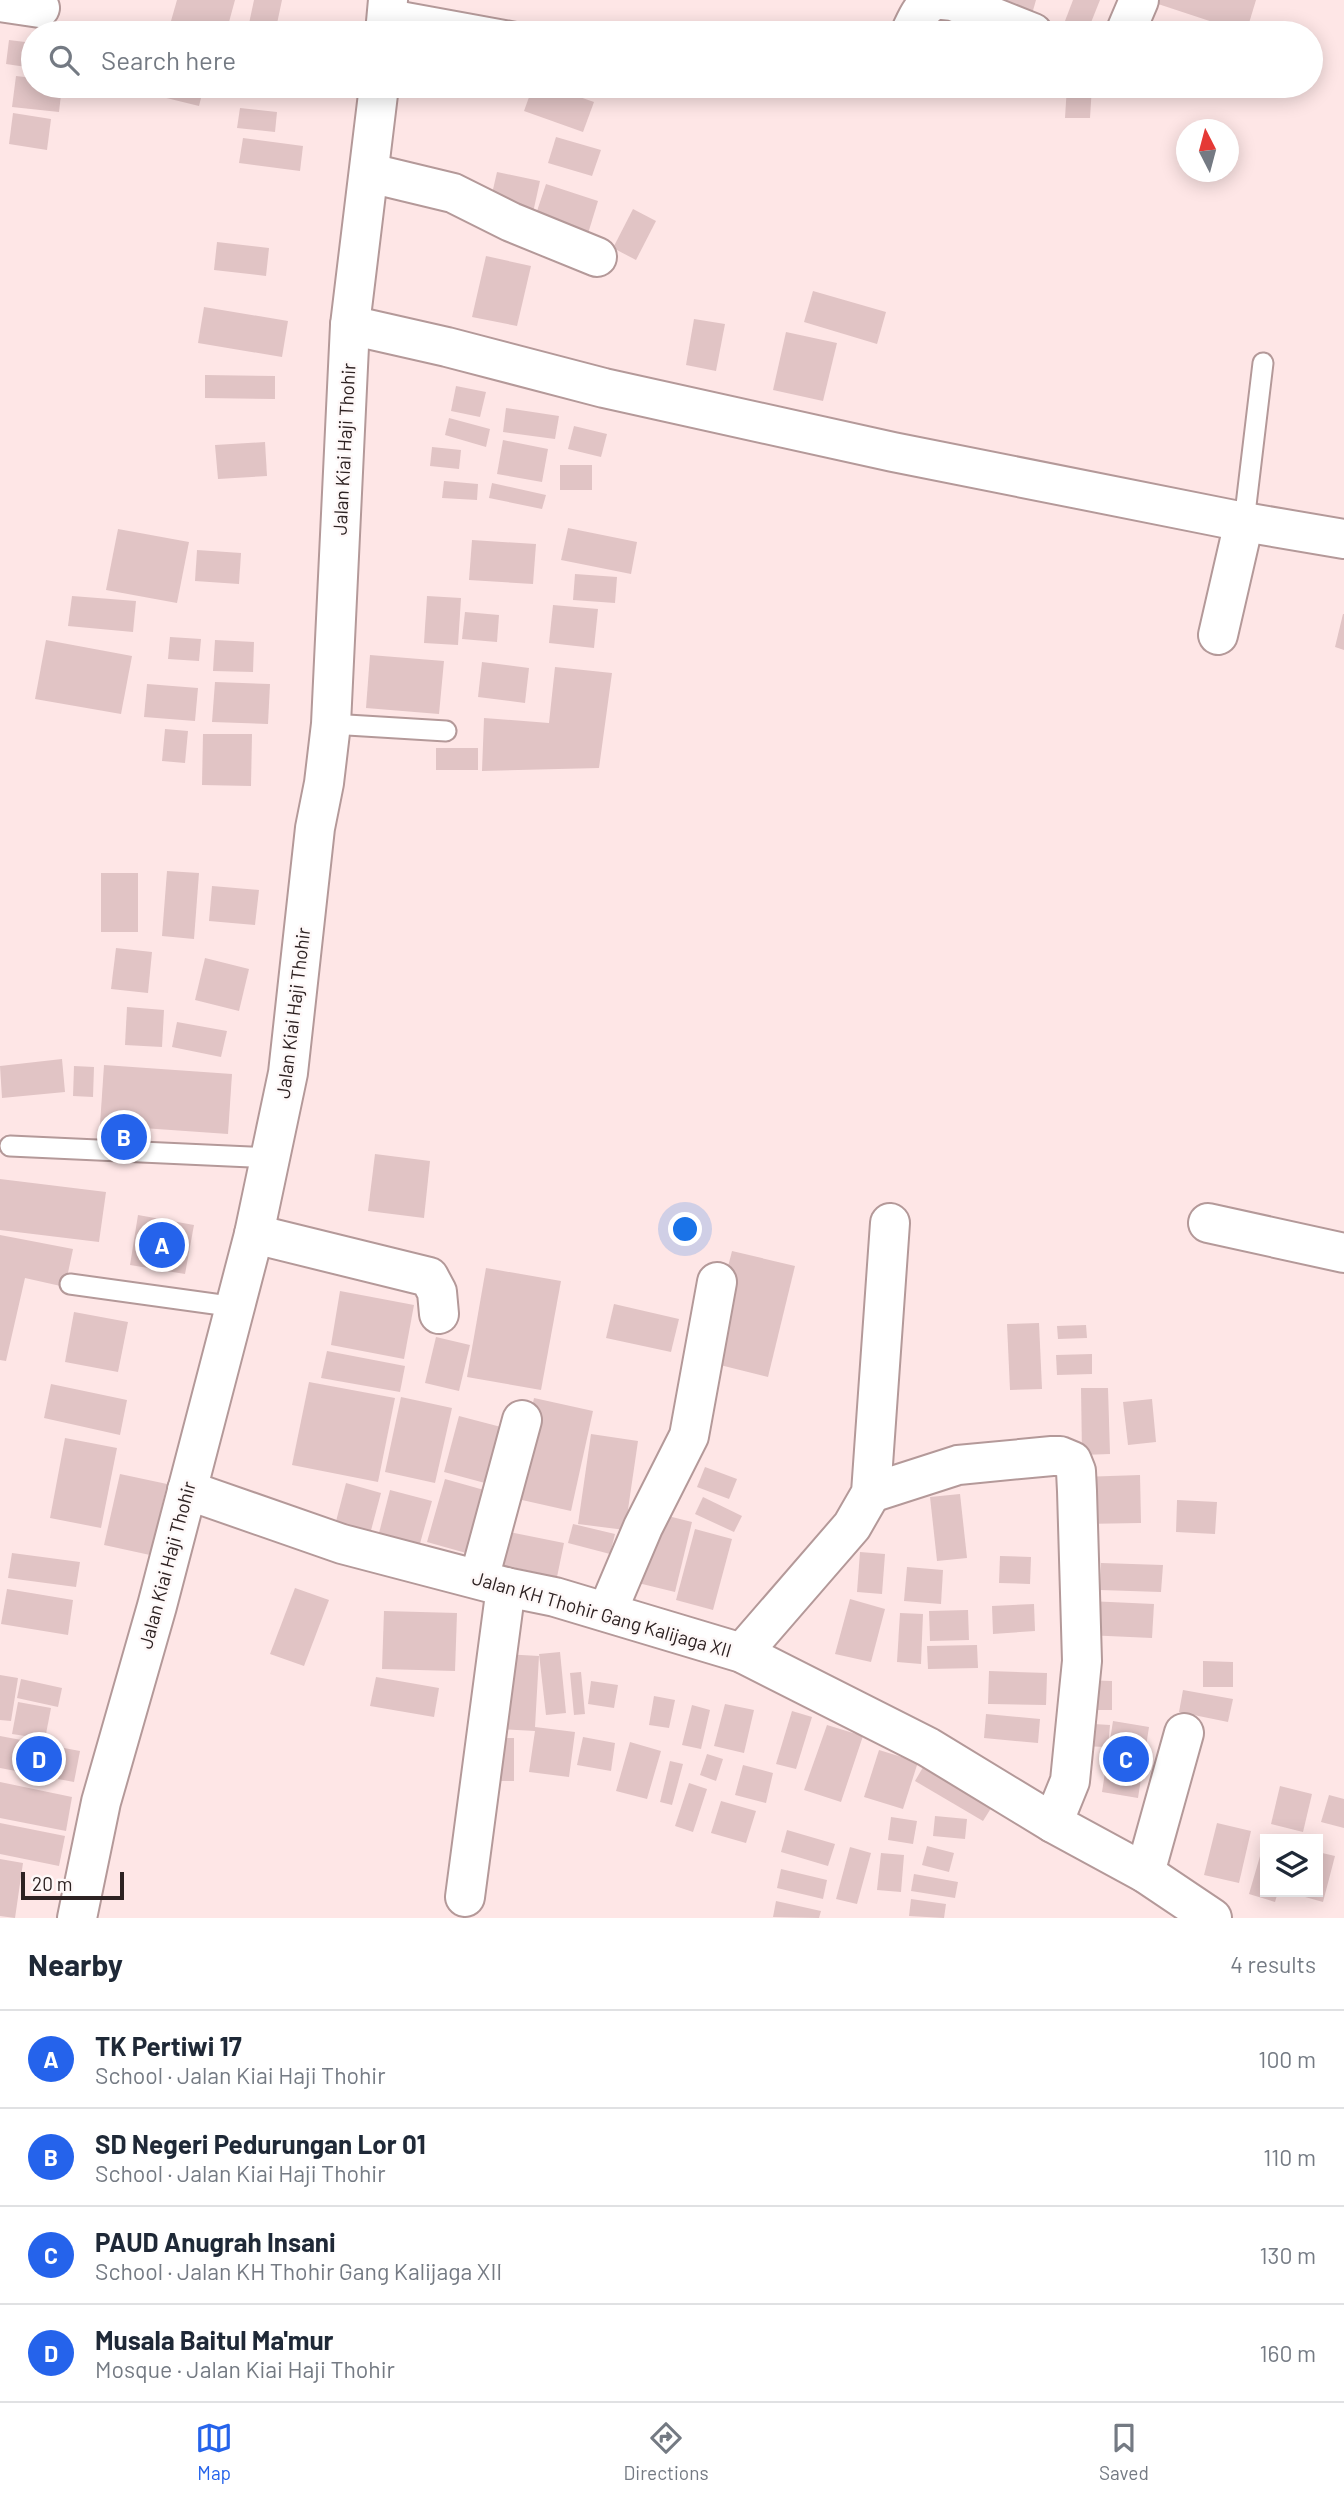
<!DOCTYPE html>
<meta charset="utf-8">
<style>
body{margin:0;font-family:Barlow,sans-serif;background:#f6f6f7;color:#1f2937}
.controls{position:absolute;right:21px;bottom:21px;display:grid;overflow:hidden;border-radius:0px;box-shadow:0 4px 18px #0003}
.controls button{width:63px;height:63px;display:grid;place-items:center;padding:0;border:0;border-bottom:2px solid #e0e1e3;background:#fff;color:#1f2937;font:35px sans-serif}
.compass{position:absolute;left:1176px;top:119px;width:63px;height:63px;border-radius:50%;background:#fff;box-shadow:0 4px 18px #0003;rotate:354deg}
.scale{position:absolute;left:21px;bottom:18px;width:103px;box-sizing:border-box;padding-left:7px;border:4px solid #2d2222;border-top:0;font-size:19px;line-height:24px;white-space:nowrap;color:#2d2222;-webkit-text-stroke:5px #fef8f8;paint-order:stroke}
.you{position:absolute;left:686px;top:1230px;width:24px;height:24px;margin:-18px;border:5px solid #fff;border-radius:50%;background:#1a73e8;box-shadow:0 0 0 10px #1a73e833}
.badge{display:grid;place-items:center;width:46px;height:46px;border-radius:50%;background:#2563eb;color:#fff;font-size:23px;font-weight:700}
.pin{position:absolute;translate:-50% -50%;border:4px solid #fff;box-shadow:0 2px 7px #0006}
.list{margin:0;padding:0;list-style:none}
h2{display:flex;justify-content:space-between;align-items:center;height:91px;margin:0;padding:0 28px;font-size:30px}
h2 small{font-size:23px;font-weight:400;color:#747a83}
.list li{display:grid;grid-template-columns:46px 1fr auto;gap:21px;align-items:center;box-sizing:border-box;height:98px;padding:0 28px;border-top:2px solid #e0e1e3}
.list b{display:block;font-size:26px;white-space:nowrap}
.list p{margin:0;font-size:23px;white-space:nowrap;color:#747a83}
.list em{font-size:23px;font-style:normal;color:#747a83}
.icon{flex:none;width:38px;height:38px;fill:none;stroke:currentColor;stroke-width:2;stroke-linecap:round;stroke-linejoin:round}
.map{position:relative;flex:none;width:1344px;height:1918px;overflow:hidden}
.search{position:absolute;background:#fff;box-shadow:0 4px 18px #0003;left:21px;right:21px;top:21px;height:77px;display:flex;align-items:center;gap:18px;box-sizing:border-box;padding:0 24px;border-radius:38px;color:#747a83;font-size:26px}
.sheet{height:483px;background:#fff}
nav{display:flex;justify-content:space-around;align-items:center;box-sizing:border-box;height:98px;border-top:2px solid #e0e1e3;background:#fff;font-size:19px;color:#747a83}
nav a{display:grid;justify-items:center;gap:4px}
nav .on{color:#2563eb}
.map>svg:first-child{display:block}
.building{fill:#e1c4c5}
.lines{fill:none;stroke-linecap:round;stroke-linejoin:round}
.service-casing{stroke:#b49999;stroke-width:23}
.minor-casing{stroke:#b49999;stroke-width:42}
.tertiary-casing{stroke:#b49999;stroke-width:42}
.service{stroke:#fff;stroke-width:19}
.minor{stroke:#fff;stroke-width:38}
.tertiary{stroke:#fff;stroke-width:38}
.labels{text-anchor:middle;stroke-width:5;stroke-linejoin:round;paint-order:stroke}
.street-label{font-size:19px;fill:#2d2222;stroke:#fef8f8}
</style>
<div class="map">
<svg width="1344" height="1918" viewBox="0 0 1344 1918">
<rect width="100%" height="100%" fill="#fee6e6"/>
<g class="building">
<polygon points="177,0 235,0 226,33 185,33 169,28"/>
<polygon points="254,0 282,0 275,33 247,33"/>
<polygon points="994,0 1036,0 1032,14"/>
<polygon points="1073,0 1100,0 1088,30 1065,21"/>
<polygon points="1153,0 1256,0 1246,33 1152,2"/>
<polygon points="9,40 33,43 33,68 6,64"/>
<polygon points="16,76 33,78 33,86 62,86 59,112 12,107"/>
<polygon points="143,86 204,86 199,106 142,92"/>
<polygon points="533,86 548,86 594,102 583,132 524,111"/>
<polygon points="1067,86 1092,86 1090,118 1065,118"/>
<polygon points="240,108 277,112 275,132 237,128"/>
<polygon points="13,113 51,119 47,150 9,144"/>
<polygon points="556,137 601,150 592,176 548,163"/>
<polygon points="243,138 303,146 300,171 239,163"/>
<polygon points="497,172 540,181 532,217 489,207"/>
<polygon points="546,184 598,201 586,240 533,223"/>
<polygon points="633,209 656,221 636,260 613,248"/>
<polygon points="217,242 269,248 266,276 214,270"/>
<polygon points="486,256 531,266 517,326 472,317"/>
<polygon points="813,291 886,312 877,344 804,322"/>
<polygon points="204,307 288,321 282,357 198,343"/>
<polygon points="694,319 725,324 716,371 686,365"/>
<polygon points="786,332 837,343 823,401 773,390"/>
<polygon points="205,375 275,376 275,399 205,398"/>
<polygon points="456,386 486,392 480,417 451,411"/>
<polygon points="506,408 559,416 555,439 503,432"/>
<polygon points="449,418 490,429 486,447 445,435"/>
<polygon points="574,426 607,434 601,457 568,449"/>
<polygon points="503,440 548,449 542,482 497,474"/>
<polygon points="265,442 267,476 218,479 215,445"/>
<polygon points="432,447 461,450 459,469 430,466"/>
<rect x="560" y="465" width="32" height="25"/>
<polygon points="444,481 478,484 477,500 442,498"/>
<polygon points="492,483 546,495 542,509 489,498"/>
<polygon points="568,528 637,542 631,574 561,560"/>
<polygon points="118,529 189,542 177,603 106,590"/>
<polygon points="472,540 536,544 533,584 469,580"/>
<polygon points="197,550 241,553 239,584 195,581"/>
<polygon points="575,574 617,577 615,603 573,600"/>
<polygon points="72,596 136,601 133,632 68,626"/>
<polygon points="427,596 461,598 458,645 424,643"/>
<polygon points="553,605 598,609 594,648 549,643"/>
<polygon points="465,612 499,615 497,642 462,639"/>
<polygon points="1343,614 1344,614 1344,650 1335,647"/>
<polygon points="170,637 201,639 199,661 168,659"/>
<polygon points="46,640 132,656 121,714 35,699"/>
<polygon points="215,640 254,642 253,672 213,671"/>
<polygon points="370,655 444,661 439,714 366,708"/>
<polygon points="482,662 529,668 525,703 478,697"/>
<polygon points="555,667 612,673 599,768 482,771 484,718 549,723"/>
<polygon points="215,682 270,684 268,724 212,722"/>
<polygon points="147,684 198,688 195,721 144,717"/>
<polygon points="165,729 188,731 185,763 162,761"/>
<polygon points="203,734 252,734 251,786 202,785"/>
<rect x="436" y="748" width="42" height="22"/>
<polygon points="167,871 199,873 194,939 162,936"/>
<rect x="101" y="873" width="37" height="59"/>
<polygon points="212,886 259,890 255,925 209,921"/>
<polygon points="116,948 152,952 148,993 111,989"/>
<polygon points="205,958 249,969 239,1011 195,1000"/>
<polygon points="127,1007 164,1010 162,1047 125,1045"/>
<polygon points="177,1022 227,1031 221,1057 172,1047"/>
<polygon points="62,1059 65,1092 2,1098 0,1066"/>
<polygon points="104,1065 232,1074 228,1134 100,1125"/>
<polygon points="74,1066 94,1067 93,1097 73,1096"/>
<polygon points="375,1154 430,1161 424,1218 368,1211"/>
<polygon points="0,1179 106,1192 99,1242 0,1230"/>
<polygon points="138,1215 194,1225 185,1274 130,1265"/>
<polygon points="0,1235 73,1249 65,1287 25,1278 6,1361 0,1360"/>
<polygon points="732,1251 795,1266 768,1377 704,1361"/>
<polygon points="486,1268 561,1281 541,1390 467,1377"/>
<polygon points="340,1291 414,1305 404,1359 331,1345"/>
<polygon points="614,1304 679,1319 671,1352 606,1338"/>
<polygon points="74,1312 128,1322 118,1372 65,1362"/>
<polygon points="1039,1323 1042,1389 1010,1390 1007,1324"/>
<polygon points="1086,1325 1087,1338 1058,1339 1057,1326"/>
<polygon points="436,1337 470,1345 459,1391 425,1383"/>
<polygon points="327,1351 405,1366 400,1392 321,1378"/>
<polygon points="1092,1354 1092,1374 1057,1375 1056,1355"/>
<polygon points="309,1382 395,1398 378,1482 292,1465"/>
<polygon points="51,1384 127,1400 120,1435 44,1418"/>
<polygon points="1081,1388 1108,1388 1110,1454 1082,1455"/>
<polygon points="401,1397 452,1408 435,1483 385,1472"/>
<polygon points="534,1398 593,1411 571,1511 513,1498"/>
<polygon points="1152,1399 1156,1442 1128,1445 1123,1402"/>
<polygon points="459,1416 501,1427 485,1483 444,1472"/>
<polygon points="591,1434 638,1441 625,1530 578,1524"/>
<polygon points="65,1438 117,1448 101,1528 50,1518"/>
<polygon points="705,1467 737,1479 729,1499 697,1487"/>
<polygon points="120,1474 167,1484 150,1555 104,1545"/>
<polygon points="1140,1475 1141,1523 1082,1524 1081,1477"/>
<polygon points="445,1479 484,1490 466,1553 427,1542"/>
<polygon points="346,1483 381,1493 369,1538 334,1529"/>
<polygon points="390,1490 432,1501 419,1547 378,1537"/>
<polygon points="960,1494 967,1558 937,1561 930,1497"/>
<polygon points="703,1497 742,1516 734,1532 695,1514"/>
<polygon points="1177,1500 1217,1502 1215,1534 1176,1532"/>
<polygon points="652,1512 692,1522 675,1592 634,1582"/>
<polygon points="573,1524 615,1534 610,1554 568,1543"/>
<polygon points="695,1529 732,1539 713,1610 676,1600"/>
<polygon points="500,1530 564,1543 557,1577 493,1563"/>
<polygon points="860,1552 885,1554 882,1594 857,1592"/>
<polygon points="12,1553 80,1562 76,1587 8,1578"/>
<polygon points="1000,1556 1031,1557 1030,1584 999,1583"/>
<polygon points="1101,1563 1163,1565 1161,1592 1100,1590"/>
<polygon points="907,1567 943,1570 941,1604 904,1601"/>
<polygon points="295,1588 329,1600 304,1666 270,1654"/>
<polygon points="7,1589 73,1600 68,1635 1,1624"/>
<polygon points="850,1599 885,1609 871,1662 835,1654"/>
<polygon points="1088,1601 1154,1604 1152,1638 1086,1635"/>
<polygon points="1034,1604 1035,1631 993,1634 992,1606"/>
<polygon points="968,1610 969,1640 930,1641 929,1611"/>
<polygon points="384,1611 457,1613 455,1671 382,1669"/>
<polygon points="900,1613 923,1614 921,1664 897,1662"/>
<polygon points="977,1645 978,1668 928,1669 927,1646"/>
<polygon points="560,1652 566,1713 546,1715 539,1654"/>
<polygon points="501,1654 539,1656 535,1727 575,1732 569,1777 529,1772 535,1731 497,1729"/>
<polygon points="1203,1661 1233,1662 1233,1687 1203,1687"/>
<polygon points="989,1671 1047,1673 1046,1705 988,1704"/>
<polygon points="581,1672 585,1714 574,1715 570,1673"/>
<polygon points="0,1675 18,1678 11,1721 0,1720"/>
<polygon points="376,1677 439,1688 434,1717 370,1706"/>
<polygon points="21,1679 62,1688 58,1707 17,1698"/>
<polygon points="1081,1680 1112,1681 1112,1710 1081,1710"/>
<polygon points="591,1681 618,1685 614,1708 588,1704"/>
<polygon points="1183,1690 1233,1699 1228,1722 1179,1712"/>
<polygon points="654,1696 675,1700 669,1728 649,1725"/>
<polygon points="18,1702 51,1708 45,1739 12,1734"/>
<polygon points="725,1704 754,1710 744,1753 714,1746"/>
<polygon points="692,1705 710,1710 701,1749 682,1745"/>
<polygon points="792,1711 812,1717 796,1769 776,1764"/>
<polygon points="986,1714 1040,1719 1038,1743 984,1738"/>
<polygon points="1113,1721 1149,1727 1138,1798 1102,1792"/>
<polygon points="1078,1723 1110,1725 1108,1747 1077,1746"/>
<polygon points="827,1725 863,1736 841,1802 804,1790"/>
<polygon points="0,1736 80,1751 74,1782 0,1768"/>
<polygon points="583,1737 615,1743 611,1771 577,1765"/>
<polygon points="490,1738 514,1738 514,1781 491,1781"/>
<polygon points="630,1742 661,1751 647,1799 616,1791"/>
<polygon points="879,1750 918,1762 903,1809 864,1797"/>
<polygon points="707,1754 723,1759 716,1781 700,1775"/>
<polygon points="929,1757 998,1797 983,1821 915,1781"/>
<polygon points="670,1761 683,1764 672,1805 660,1802"/>
<polygon points="743,1765 773,1773 766,1803 735,1795"/>
<polygon points="0,1782 72,1797 66,1831 0,1818"/>
<polygon points="689,1783 707,1789 693,1832 675,1826"/>
<polygon points="1280,1786 1312,1794 1303,1832 1271,1824"/>
<polygon points="1329,1795 1344,1799 1344,1828 1321,1822"/>
<polygon points="721,1801 756,1811 746,1843 711,1833"/>
<polygon points="935,1816 967,1819 965,1839 933,1836"/>
<polygon points="891,1817 917,1821 913,1844 888,1840"/>
<polygon points="0,1823 65,1836 59,1866 0,1854"/>
<polygon points="1217,1823 1251,1831 1239,1883 1204,1875"/>
<polygon points="787,1830 835,1844 828,1866 781,1852"/>
<polygon points="1265,1839 1265,1892 1278,1892 1275,1902 1249,1894"/>
<polygon points="927,1846 954,1853 949,1872 922,1865"/>
<polygon points="850,1847 871,1853 857,1904 836,1899"/>
<polygon points="1318,1852 1335,1856 1323,1902 1298,1895 1299,1892 1318,1892"/>
<polygon points="881,1853 904,1855 901,1892 877,1890"/>
<polygon points="0,1859 23,1863 15,1918 0,1916"/>
<polygon points="781,1869 827,1880 823,1899 777,1888"/>
<polygon points="914,1874 958,1882 955,1898 911,1891"/>
<polygon points="911,1899 946,1904 944,1918 909,1916"/>
<polygon points="776,1901 821,1911 819,1918 773,1917"/>
</g>
<g class="lines">
<defs>
<g id="service">
<polyline points="387,9 519,33"/>
<polyline points="1244,522 1263,363"/>
<polyline points="331,724 446,731"/>
<polyline points="10,1146 270,1158"/>
<polyline points="70,1284 236,1307"/>
</g>
<g id="minor">
<polyline points="943,0 953,1 1033,33"/>
<polyline points="0,2 40,8"/>
<path d="M910,33C916,21 922,3 937,0"/>
<polyline points="1125,33 1139,0"/>
<polyline points="370,173 453,193 511,222 597,257"/>
<polyline points="350,325 447,347 604,388 893,452 1244,522 1344,539"/>
<polyline points="1218,635 1244,522"/>
<polyline points="1208,1223 1344,1253"/>
<polyline points="254,1234 429,1277 437,1292 439,1314"/>
<polyline points="187,1490 342,1544 506,1587 555,1597 742,1653 928,1747 1053,1823 1145,1873 1212,1918"/>
<polyline points="871,1493 958,1465 1052,1456 1060,1456 1072,1461 1076,1471 1077,1491 1082,1661 1070,1781 1053,1823"/>
<polyline points="479,1579 522,1420"/>
<polyline points="607,1612 643,1527 689,1436 717,1282"/>
<polyline points="742,1653 852,1526 871,1493 890,1223"/>
<polyline points="1145,1873 1184,1733"/>
<polyline points="465,1897 506,1587"/>
</g>
<g id="tertiary">
<polyline points="385,33 388,0"/>
<polyline points="77,1918 101,1802 157,1606 254,1234 288,1073 315,828 324,783 331,724 350,325 379,86"/>
</g>
</defs>
<use href="#service" class="service-casing"/>
<use href="#minor" class="minor-casing"/>
<use href="#tertiary" class="tertiary-casing"/>
<use href="#service" class="service"/>
<use href="#minor" class="minor"/>
<use href="#tertiary" class="tertiary"/>
</g>
<g class="labels">
<g class="street-label">
<text transform="translate(344 449) rotate(-87)" y="7">Jalan Kiai Haji Thohir</text>
<text transform="translate(293 1013) rotate(-83)" y="7">Jalan Kiai Haji Thohir</text>
<text transform="translate(167 1565) rotate(-75)" y="7">Jalan Kiai Haji Thohir</text>
<text transform="translate(602 1614) rotate(16)" y="7">Jalan KH Thohir Gang Kalijaga XII</text>
</g>
</g>
</svg>
<div class="controls">
<button><svg class="icon" aria-label="layers" viewBox="0 0 24 24"><path d="M12 4l9 5-9 5-9-5zM3 14l9 5 9-5"/></svg></button>
</div>
<svg class="compass" viewBox="-18 -18 36 36"><path d="M0-13l5 13h-10z" fill="#e53935"/><path d="M0 13l5-13h-10z" fill="#747a83"/></svg>
<div class="scale">20 m</div>
<div class="you"></div>
<div class="pin badge" style="left:162px;top:1245px">A</div>
<div class="pin badge" style="left:124px;top:1137px">B</div>
<div class="pin badge" style="left:1126px;top:1759px">C</div>
<div class="pin badge" style="left:39px;top:1759px">D</div>
<div class="search"><svg class="icon" aria-label="search" viewBox="0 0 24 24"><circle cx="10" cy="10" r="6"/><path d="M15 15l6 6"/></svg>Search here</div>
</div>
<section class="sheet">
<h2>Nearby<small>4 results</small></h2>
<ul class="list">
<li><span class="badge">A</span><div><b>TK Pertiwi 17</b><p>School · Jalan Kiai Haji Thohir</p></div><em>100 m</em></li>
<li><span class="badge">B</span><div><b>SD Negeri Pedurungan Lor 01</b><p>School · Jalan Kiai Haji Thohir</p></div><em>110 m</em></li>
<li><span class="badge">C</span><div><b>PAUD Anugrah Insani</b><p>School · Jalan KH Thohir Gang Kalijaga XII</p></div><em>130 m</em></li>
<li><span class="badge">D</span><div><b>Musala Baitul Ma'mur</b><p>Mosque · Jalan Kiai Haji Thohir</p></div><em>160 m</em></li>
</ul>
</section>
<nav>
<a class="on"><svg class="icon" aria-label="map" viewBox="0 0 24 24"><path d="M3 6l6-2 6 2 6-2v14l-6 2-6-2-6 2zM9 4v14M15 6v14"/></svg>Map</a>
<a><svg class="icon" aria-label="directions" viewBox="0 0 24 24"><path d="M12 3l9 9-9 9-9-9zM9 14v-3h6M13 9l2 2-2 2"/></svg>Directions</a>
<a><svg class="icon" aria-label="saved" viewBox="0 0 24 24"><path d="M7 4h10v16l-5-4-5 4z"/></svg>Saved</a>
</nav>
